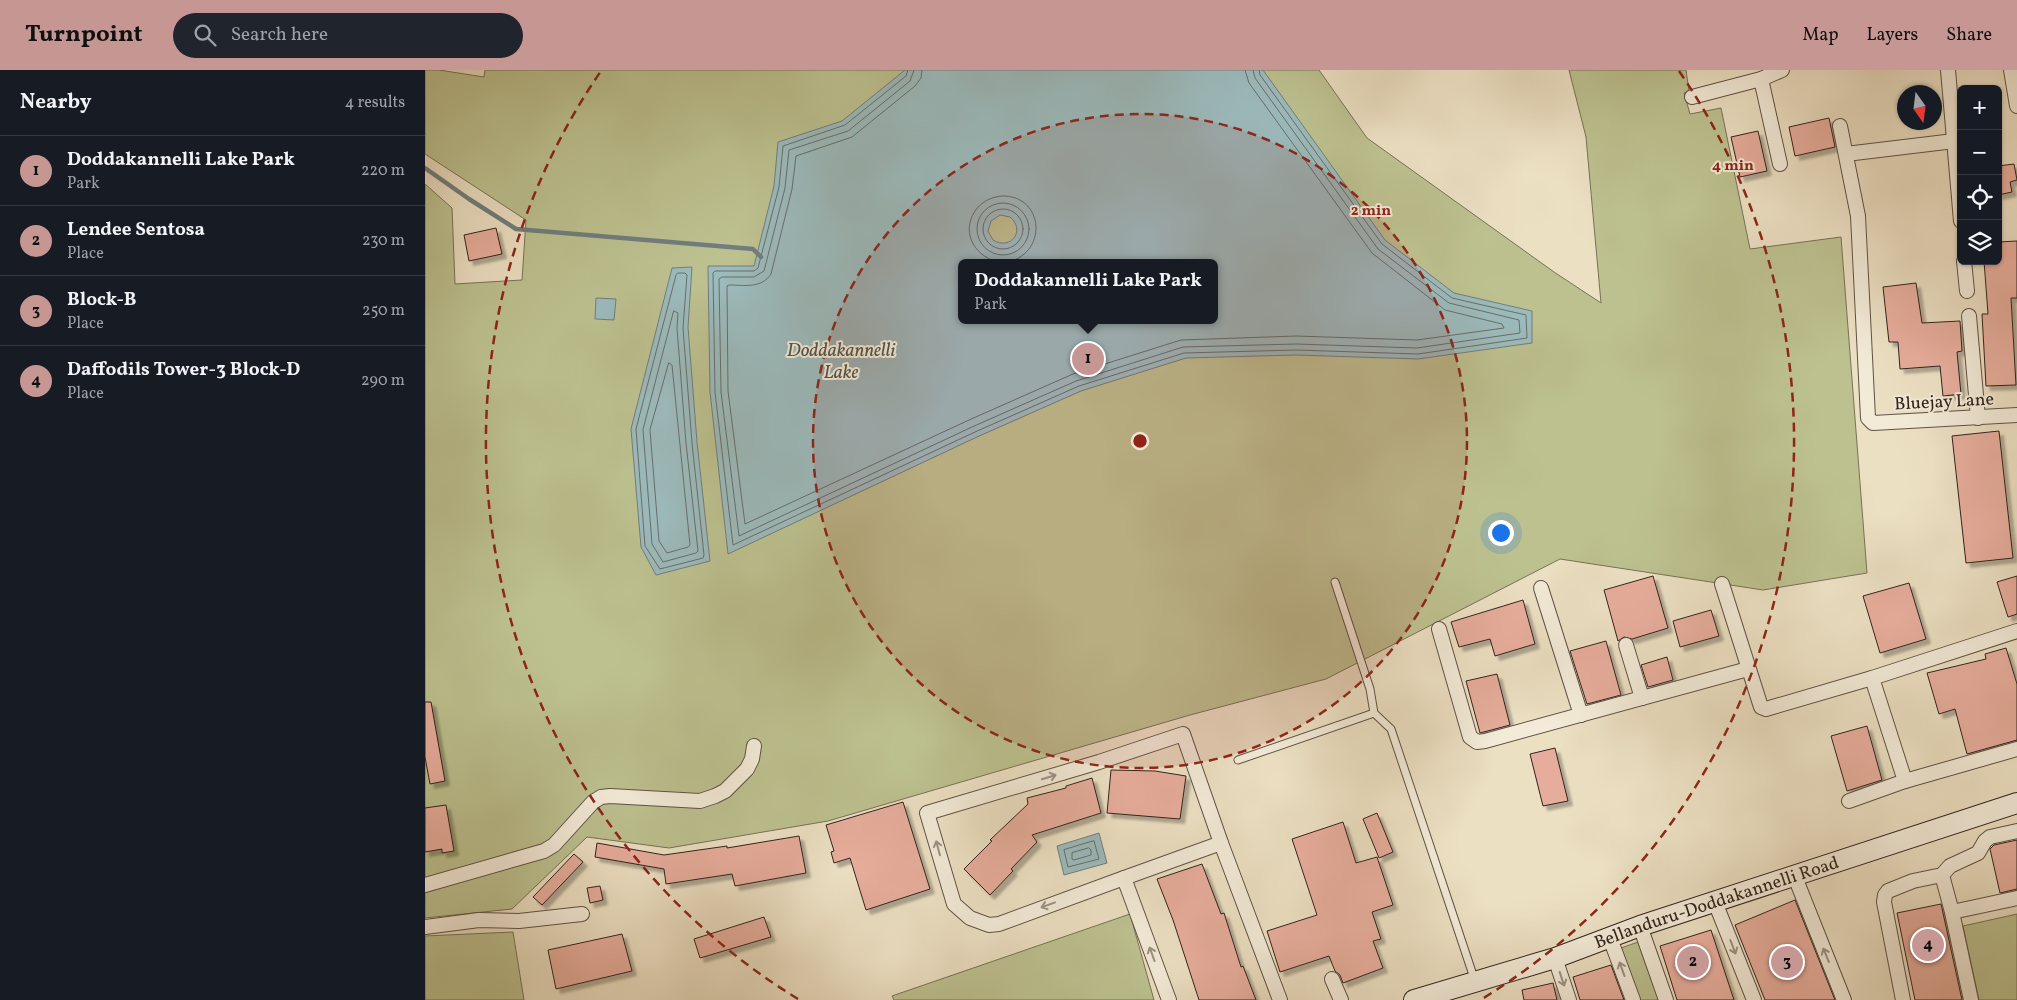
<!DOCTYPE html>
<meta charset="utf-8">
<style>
body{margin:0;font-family:Vollkorn,serif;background:#20242c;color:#f1f3f6}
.controls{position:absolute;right:15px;top:15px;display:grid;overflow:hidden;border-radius:8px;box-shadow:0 1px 4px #0004}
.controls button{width:45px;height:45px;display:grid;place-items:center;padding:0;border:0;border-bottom:1px solid #363941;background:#171b24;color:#f1f3f6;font:25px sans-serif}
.compass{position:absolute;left:1472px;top:15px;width:45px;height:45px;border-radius:50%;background:#171b24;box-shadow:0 1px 4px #0004;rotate:166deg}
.you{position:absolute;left:1075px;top:462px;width:18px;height:18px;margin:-12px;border:4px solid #fff;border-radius:50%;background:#1a73e8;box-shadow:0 0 0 8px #1a73e833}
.badge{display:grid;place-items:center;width:32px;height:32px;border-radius:50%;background:#c59692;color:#111;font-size:16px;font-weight:700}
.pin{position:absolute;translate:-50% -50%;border:2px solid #fff;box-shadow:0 1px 5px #0006}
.popup{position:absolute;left:533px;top:189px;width:260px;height:65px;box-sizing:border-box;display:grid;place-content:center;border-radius:8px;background:#171b24;filter:drop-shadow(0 1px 4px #0005);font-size:16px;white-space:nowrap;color:#9ea1a6}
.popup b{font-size:19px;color:#f1f3f6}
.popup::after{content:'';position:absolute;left:50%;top:100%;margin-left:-10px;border:10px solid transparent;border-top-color:#171b24}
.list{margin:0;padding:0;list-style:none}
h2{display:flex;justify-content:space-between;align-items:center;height:65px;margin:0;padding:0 20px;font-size:21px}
h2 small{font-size:16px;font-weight:400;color:#9ea1a6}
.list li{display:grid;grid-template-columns:32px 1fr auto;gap:15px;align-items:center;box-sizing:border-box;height:70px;padding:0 20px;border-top:1px solid #363941}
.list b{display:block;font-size:19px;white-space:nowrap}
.list p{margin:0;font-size:16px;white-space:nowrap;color:#9ea1a6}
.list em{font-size:16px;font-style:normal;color:#9ea1a6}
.icon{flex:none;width:28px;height:28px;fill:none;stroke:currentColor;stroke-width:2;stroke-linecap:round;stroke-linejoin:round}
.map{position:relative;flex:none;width:1592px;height:930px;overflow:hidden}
header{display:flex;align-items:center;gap:30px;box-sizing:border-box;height:70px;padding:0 25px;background:#c59692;color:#111}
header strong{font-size:24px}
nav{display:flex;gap:28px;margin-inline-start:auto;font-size:18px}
.search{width:350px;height:45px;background:#20242c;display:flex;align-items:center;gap:12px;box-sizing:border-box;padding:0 18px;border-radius:28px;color:#9ea1a6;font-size:19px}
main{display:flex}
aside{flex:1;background:#171b24}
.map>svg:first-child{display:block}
.green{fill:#bdc190;stroke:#777256;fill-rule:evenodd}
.water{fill:#9cbbbd;stroke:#717e7d;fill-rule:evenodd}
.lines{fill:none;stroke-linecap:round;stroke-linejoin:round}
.shore{stroke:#666f6c;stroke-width:1}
.stream{stroke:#717e7d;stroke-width:4.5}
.building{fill:#e7ad9c;stroke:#31231c;filter:url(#shadow)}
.lane-casing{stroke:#605246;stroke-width:9}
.street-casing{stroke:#605246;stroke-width:16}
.secondary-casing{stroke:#31231c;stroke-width:22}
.lane{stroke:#f3ebd8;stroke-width:7}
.street{stroke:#f3ebd8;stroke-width:14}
.secondary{stroke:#f3ebd8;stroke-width:20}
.oneway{stroke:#9c9183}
.ring{fill:none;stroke:#8f2418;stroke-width:2.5;stroke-dasharray:9 6}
.labels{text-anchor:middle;stroke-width:4;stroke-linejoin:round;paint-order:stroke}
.street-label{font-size:18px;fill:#31231c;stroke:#f3ebd8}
.water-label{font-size:19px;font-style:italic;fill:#51514c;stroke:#f3ebd8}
.centre{fill:#8f2418;stroke:#f3ebd8;stroke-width:2.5}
.ring-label{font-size:15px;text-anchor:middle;font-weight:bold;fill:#8f2418;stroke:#f3ebd8;stroke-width:4;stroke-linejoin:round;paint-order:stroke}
</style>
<header>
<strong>Turnpoint</strong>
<div class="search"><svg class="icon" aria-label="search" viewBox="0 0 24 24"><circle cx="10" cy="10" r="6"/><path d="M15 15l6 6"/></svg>Search here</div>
<nav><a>Map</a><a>Layers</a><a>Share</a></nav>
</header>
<main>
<aside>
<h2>Nearby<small>4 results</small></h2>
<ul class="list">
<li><span class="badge">1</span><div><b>Doddakannelli Lake Park</b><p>Park</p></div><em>220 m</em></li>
<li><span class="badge">2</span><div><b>Lendee Sentosa</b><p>Place</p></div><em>230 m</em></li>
<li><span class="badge">3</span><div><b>Block-B</b><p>Place</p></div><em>250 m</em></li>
<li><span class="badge">4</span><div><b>Daffodils Tower-3 Block-D</b><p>Place</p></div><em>290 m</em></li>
</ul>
</aside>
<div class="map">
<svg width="1592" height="930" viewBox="0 0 1592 930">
<defs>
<filter id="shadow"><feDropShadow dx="4.5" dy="4.5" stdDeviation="1" flood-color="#0004"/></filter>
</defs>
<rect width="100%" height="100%" fill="#ece0c3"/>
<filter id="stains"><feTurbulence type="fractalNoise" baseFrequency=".004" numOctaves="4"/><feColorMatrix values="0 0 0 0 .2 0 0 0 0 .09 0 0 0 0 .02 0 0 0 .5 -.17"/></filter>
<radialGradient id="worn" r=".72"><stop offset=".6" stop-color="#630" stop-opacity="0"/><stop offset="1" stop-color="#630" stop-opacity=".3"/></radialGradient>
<g class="green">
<path d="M0,0H14L59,7L60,0H894L942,68L1129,202L1176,233L1161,67L1144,0H1261L1264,21L1259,23L1265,44L1296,38L1325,179L1416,167L1442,503L1338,520L1135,489L901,609L765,645L403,751L244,778L162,767L87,839L0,848V114L27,138L30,214L97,210L101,150L0,84ZM537,193H789V250H537Z"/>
<polygon points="705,844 729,930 469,930 467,926"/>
<polygon points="1592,844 1592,930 1554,930 1538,856"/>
<polygon points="88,862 99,930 0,930 0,866"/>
<polygon points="1216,871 1238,930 1215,930 1196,878"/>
</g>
<g class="water">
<path d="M480,0H838L960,170L1029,223L1107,241V273L993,289L871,285L761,288L656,321L552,367L303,484L285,322L283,196H329L349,116L353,72L417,51ZM575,145L585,147C601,160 586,181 568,170L563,161L566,151ZM537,193H789V250H537Z"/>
<polygon points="267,197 263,257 272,372 285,491 231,505 216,477 206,359 247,198"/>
<polygon points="171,228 191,229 189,250 170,249"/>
<polygon points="674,763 682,793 639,805 632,776"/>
</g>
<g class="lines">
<g class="shore">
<polyline points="483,0 481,6 420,55 358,76 354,117 333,198 329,201 290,201 288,203 290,322 308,475 550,362 654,316 759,283 871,280 993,284 1102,268 1101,245 1027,228 957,174 835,5 834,0"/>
<polyline points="489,0 485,11 423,61 364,80 360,118 339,201 329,207 297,207 294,209 296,322 314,466 547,357 651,311 758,277 871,274 992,278 1095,263 1094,250 1024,233 953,179 830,8 828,0"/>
<path d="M497,0L496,8L490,16L427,67L371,86L367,119L346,204C336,219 319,215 304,215L302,216L303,321L320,454L544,350L648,304L756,270L871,266L992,270L1079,258L1077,254L1020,240L947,183L824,13L820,0"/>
<circle cx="578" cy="159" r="26"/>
<circle cx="578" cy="159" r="20"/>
<path d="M576,193C551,188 535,164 550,141C556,132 566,127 577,126C620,125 624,186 579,193"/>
<polygon points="253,203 260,203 262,205 258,258 267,373 279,485 278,488 235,499 220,476 211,359 251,205"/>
<polygon points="249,241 253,243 252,258 261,373 273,481 271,483 238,492 227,474 218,360"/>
<polygon points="244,293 247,295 265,475 263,477 242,483 234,471 225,360"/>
<polygon points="669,771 674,789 643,797 639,780"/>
<polygon points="664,778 666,780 666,785 649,790 647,789 647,783"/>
</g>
<polyline class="stream" points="0,98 44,129 91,159 328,179 336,187"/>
</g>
<g class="building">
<polygon points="1404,48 1410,77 1370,86 1364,57"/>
<polygon points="1333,61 1342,101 1315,107 1306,67"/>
<polygon points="1589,94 1592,110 1585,112 1587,122 1573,125 1573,96"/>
<polygon points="71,158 77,184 44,191 39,165"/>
<polygon points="1592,171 1592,228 1586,228 1591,315 1561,316 1557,244 1563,244 1559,191 1573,191 1573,172"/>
<polygon points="1491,213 1497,253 1535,251 1537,281 1532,282 1536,324 1518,326 1515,296 1475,299 1473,272 1464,272 1458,217"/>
<polygon points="1574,361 1588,488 1541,493 1527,366"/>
<polygon points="1228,506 1243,558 1207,569 1199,567 1193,571 1179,520"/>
<polygon points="1592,506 1592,544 1583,547 1572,512"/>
<polygon points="1484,513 1501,569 1455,583 1438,526"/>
<polygon points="1098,530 1110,574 1070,586 1065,569 1034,577 1026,552"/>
<polygon points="1286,540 1294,566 1255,577 1248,551"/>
<polygon points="1181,571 1196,625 1162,634 1145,581"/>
<polygon points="1581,578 1592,614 1592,670 1542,684 1530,639 1514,644 1502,603 1561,589 1560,584"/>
<polygon points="1242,587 1248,610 1223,617 1216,595"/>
<polygon points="1072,604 1085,655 1055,663 1041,611"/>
<polygon points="0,632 6,632 20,711 5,714 0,687"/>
<polygon points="1442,656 1457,710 1422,721 1406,666"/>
<polygon points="1130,678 1143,731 1118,736 1105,684"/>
<polygon points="686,700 730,701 761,706 755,749 682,743"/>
<polygon points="667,708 676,743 607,765 612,772 586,799 588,801 565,825 539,799 567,771 565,770 603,734 602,728 641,718 641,716"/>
<polygon points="478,732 505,819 441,840 425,788 409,793 406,782 409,781 401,755"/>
<polygon points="21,735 29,781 17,783 17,779 0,782 0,738"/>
<polygon points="952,743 968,782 954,788 938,749"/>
<polygon points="918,752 931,793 952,787 968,835 947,842 956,869 948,871 958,898 918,913 915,905 910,901 904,886 855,902 842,861 892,845 867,769"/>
<polygon points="374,766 381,803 310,816 307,804 241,814 239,799 170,787 172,773 239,785 302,776 302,778"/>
<polygon points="1592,770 1592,819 1575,823 1565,779 1569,775"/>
<polygon points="149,784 158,792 117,835 108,827"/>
<polygon points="777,794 796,844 799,843 816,897 818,896 831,930 774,930 748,850 732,809"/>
<polygon points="175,816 178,830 165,833 162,818"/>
<polygon points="1370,830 1410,930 1340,930 1310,855"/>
<polygon points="1516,834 1537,930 1490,930 1472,843"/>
<polygon points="339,847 346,867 275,888 269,869"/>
<polygon points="1286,860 1309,930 1252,930 1235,876"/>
<polygon points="197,864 207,901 131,919 123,880"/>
<polygon points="1186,895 1199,930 1155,930 1148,907"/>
<polygon points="1128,913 1132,930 1099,930 1097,920"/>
</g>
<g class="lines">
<defs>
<g id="lane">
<polyline points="910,512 945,619 949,643"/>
<polyline points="813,690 949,643 966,659 1050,911"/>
</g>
<g id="street">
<polyline points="1523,0 1536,151"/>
<polyline points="1586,0 1592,36"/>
<polyline points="1336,9 1355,94"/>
<polyline points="1267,27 1336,9 1357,0"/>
<polyline points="1415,56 1433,146 1443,348 1448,353 1592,345"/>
<polyline points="1421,84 1529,71"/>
<polyline points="1539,191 1542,221"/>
<polyline points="1544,246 1553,348"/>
<polyline points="1297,514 1336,637 1341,639 1447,608 1592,561"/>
<polyline points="1116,518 1156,645"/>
<polyline points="1014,559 1045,667 1052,672 1060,671 1323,599"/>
<polyline points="1201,575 1217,628"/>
<polyline points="1447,608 1480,711 1592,679"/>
<polyline points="1424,731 1480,711"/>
<polyline points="1517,805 1527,842 1546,930"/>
<polyline points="1370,807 1419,930"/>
<polyline points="699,808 796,773"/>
<polyline points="0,815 119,781 129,775 168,732 176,727 185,726 275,731 290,726 300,721 322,699 327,689 329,676"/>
<polyline points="1290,832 1329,930"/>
<polyline points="1527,842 1592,828"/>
<polyline points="1215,856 1241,930"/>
<polyline points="0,857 54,850 94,851 157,844"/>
<polyline points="1185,868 1208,930"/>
<polyline points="1130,888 1144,930"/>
<polyline points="907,909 916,930"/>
<polyline points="744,930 699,808 574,854 564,855 545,848 529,834 502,743 674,692 758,664 796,773 855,930"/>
<polyline points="1478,930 1459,832 1460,825 1463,821 1488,811 1517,805 1525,796 1553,783 1560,771 1565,767 1592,761"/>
</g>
<g id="secondary">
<path id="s1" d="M989,930L1130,888L1215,856L1592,733"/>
</g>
</defs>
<use href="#lane" class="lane-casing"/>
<use href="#street" class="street-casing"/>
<use href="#secondary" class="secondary-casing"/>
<use href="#lane" class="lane"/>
<use href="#street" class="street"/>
<use href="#secondary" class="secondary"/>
</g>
<defs><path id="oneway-shaft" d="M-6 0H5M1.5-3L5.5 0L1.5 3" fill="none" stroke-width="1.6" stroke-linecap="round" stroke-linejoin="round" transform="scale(1.25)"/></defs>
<g class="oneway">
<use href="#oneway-shaft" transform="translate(624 707) rotate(-17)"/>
<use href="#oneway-shaft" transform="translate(513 778) rotate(-105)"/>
<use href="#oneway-shaft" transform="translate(623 835) rotate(160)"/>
<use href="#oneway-shaft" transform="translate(1308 877) rotate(69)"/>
<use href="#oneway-shaft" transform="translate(727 884) rotate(-110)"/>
<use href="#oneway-shaft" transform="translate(1401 885) rotate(-112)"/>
<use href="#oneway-shaft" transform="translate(1197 899) rotate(-110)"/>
<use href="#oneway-shaft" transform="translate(1137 909) rotate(72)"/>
</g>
<circle cx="715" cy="371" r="327" fill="#8f2418" fill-opacity=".12"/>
<g class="ring">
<circle cx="715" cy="371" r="327"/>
<path d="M373 929A654 654 0 0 1 176 1M1254 1A654 654 0 0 1 1057 929"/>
</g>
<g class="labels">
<g class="street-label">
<text transform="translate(1519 331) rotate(-3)" y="6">Bluejay Lane</text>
<text dy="6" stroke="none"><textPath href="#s1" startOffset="318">Bellanduru-Doddakannelli Road</textPath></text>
</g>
<g class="water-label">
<text x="416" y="286">Doddakannelli<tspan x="416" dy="22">Lake</tspan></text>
</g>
</g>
<circle cx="715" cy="371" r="8" class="centre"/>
<g class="ring-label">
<text x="1308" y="100">4 min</text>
<text x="946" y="145">2 min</text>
</g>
<rect width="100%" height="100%" filter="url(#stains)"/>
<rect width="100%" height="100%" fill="url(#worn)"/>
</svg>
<div class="controls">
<button>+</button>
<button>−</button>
<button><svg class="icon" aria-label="locate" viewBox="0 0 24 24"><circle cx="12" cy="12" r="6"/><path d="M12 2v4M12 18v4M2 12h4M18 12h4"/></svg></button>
<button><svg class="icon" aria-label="layers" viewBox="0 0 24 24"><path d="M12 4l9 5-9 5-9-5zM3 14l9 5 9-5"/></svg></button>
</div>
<svg class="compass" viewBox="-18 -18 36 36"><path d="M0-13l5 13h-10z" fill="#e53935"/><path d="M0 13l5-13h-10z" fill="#9ea1a6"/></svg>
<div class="you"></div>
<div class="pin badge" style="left:663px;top:289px">1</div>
<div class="popup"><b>Doddakannelli Lake Park</b>Park</div>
<div class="pin badge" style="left:1268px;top:892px">2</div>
<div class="pin badge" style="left:1362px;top:892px">3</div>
<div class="pin badge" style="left:1503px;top:875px">4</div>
</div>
</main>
